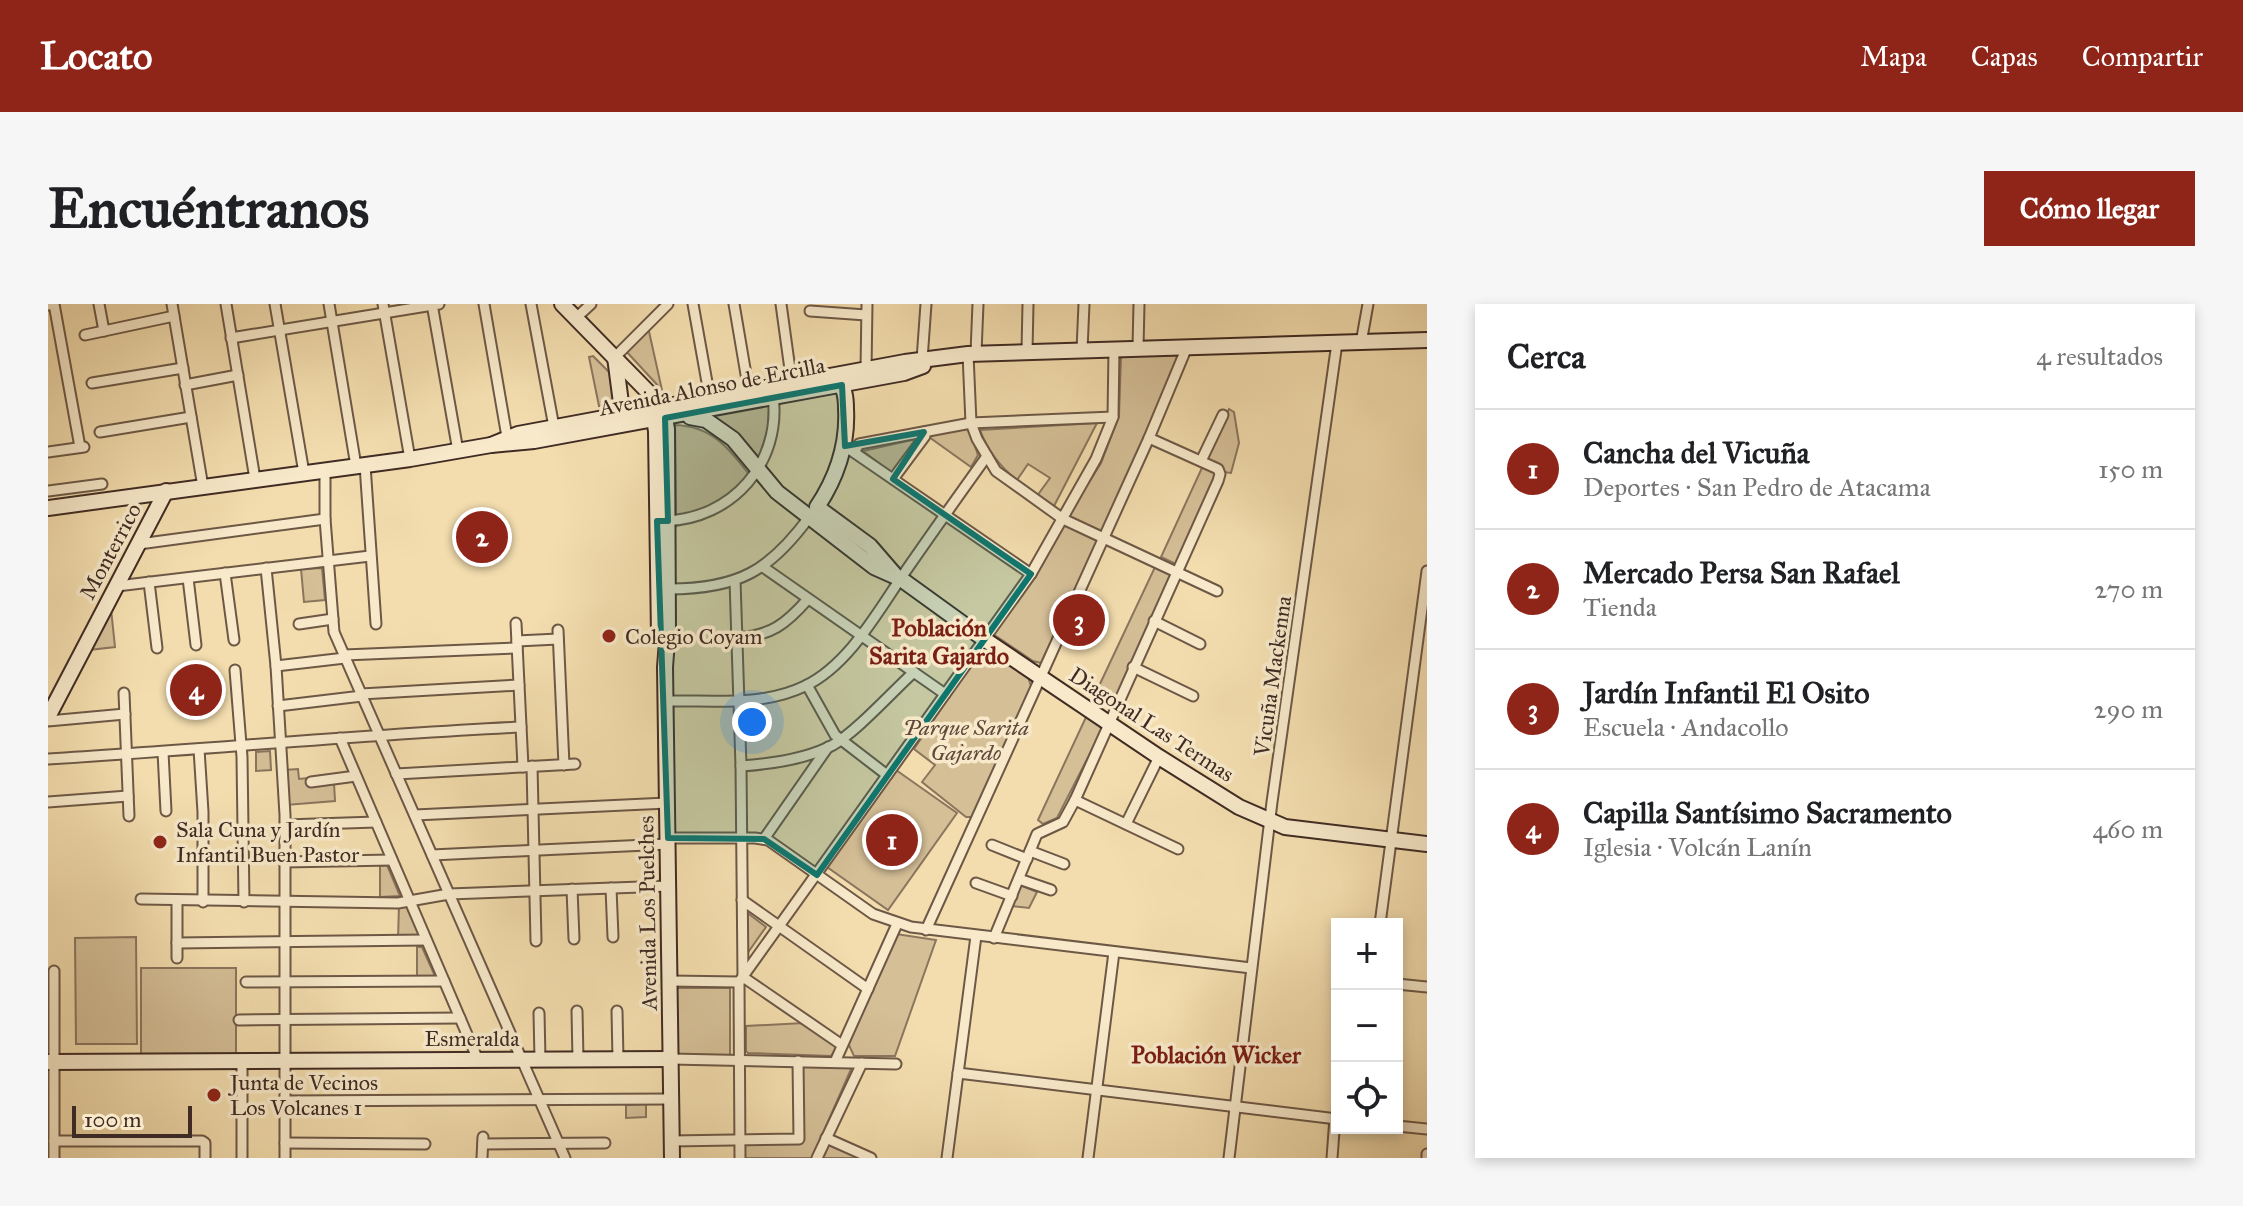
<!DOCTYPE html>
<html lang="es">
<meta charset="utf-8">
<style>
body{margin:0;font-family:"IM FELL Great Primer",serif;background:#f6f6f6;color:#202124}
.controls{position:absolute;right:24px;bottom:24px;display:grid;overflow:hidden;border-radius:0px;box-shadow:0 4px 12px #0003}
.controls button{width:72px;height:72px;display:grid;place-items:center;padding:0;border:0;border-bottom:2px solid #e0e0e0;background:#fff;color:#202124;font:40px sans-serif}
.scale{position:absolute;left:24px;bottom:20px;width:120px;box-sizing:border-box;padding-left:8px;border:4px solid #402b24;border-top:0;font-size:22px;line-height:28px;white-space:nowrap;color:#402b24;-webkit-text-stroke:6px #f7e9ca;paint-order:stroke}
.you{position:absolute;left:704px;top:418px;width:28px;height:28px;margin:-20px;border:6px solid #fff;border-radius:50%;background:#1a73e8;box-shadow:0 0 0 12px #1a73e833}
.badge{display:grid;place-items:center;width:52px;height:52px;border-radius:50%;background:#8f2418;color:#fff;font-size:26px;font-weight:700}
.pin{position:absolute;translate:-50% -50%;border:4px solid #fff;box-shadow:0 2px 8px #0006}
.list{margin:0;padding:0;list-style:none}
h2{display:flex;justify-content:space-between;align-items:center;height:104px;margin:0;padding:0 32px;font-size:34px}
h2 small{font-size:26px;font-weight:400;color:#757577}
.list li{display:grid;grid-template-columns:52px 1fr auto;gap:24px;align-items:center;box-sizing:border-box;height:120px;padding:0 32px;border-top:2px solid #e0e0e0}
.list b{display:block;font-size:30px;white-space:nowrap}
.list p{margin:0;font-size:26px;white-space:nowrap;color:#757577}
.list em{font-size:26px;font-style:normal;color:#757577}
.icon{flex:none;width:44px;height:44px;fill:none;stroke:currentColor;stroke-width:2;stroke-linecap:round;stroke-linejoin:round}
.map{position:relative;flex:none;width:1379px;height:854px;overflow:hidden;border-radius:0px}
header{display:flex;align-items:center;gap:48px;box-sizing:border-box;height:112px;padding:0 40px;background:#8f2418;color:#fff}
header strong{font-size:38px}
nav{display:flex;gap:44px;margin-inline-start:auto;font-size:28px}
.intro{display:flex;align-items:center;justify-content:space-between;box-sizing:border-box;height:192px;padding:0 48px}
h1{margin:0;font-size:56px}
.button{padding:20px 36px;border-radius:0px;background:#8f2418;color:#fff;font-size:28px;font-weight:700}
main{display:flex;gap:48px;padding:0 48px}
aside{flex:1;background:#fff;border-radius:0px;box-shadow:0 4px 12px #0003}
.map>svg:first-child{display:block}
.green{fill:#d5bf97;stroke:#8a755e;stroke-width:2}
.lines{fill:none;stroke-linecap:round;stroke-linejoin:round}
.street-casing{stroke:#6d5846;stroke-width:13}
.secondary-casing{stroke:#402b24;stroke-width:18}
.street{stroke:#f7e9ca;stroke-width:9}
.secondary{stroke:#f7e9ca;stroke-width:14}
.marked{fill:#0f766e;fill-opacity:0.2;stroke:#0f766e;stroke-width:6;stroke-linejoin:round}
.poi-dot{fill:#8f2418;stroke:#f7e9ca;stroke-width:3}
.labels{text-anchor:middle;stroke-width:7;stroke-linejoin:round;paint-order:stroke}
.street-label{font-size:22px;fill:#402b24;stroke:#f7e9ca}
.poi-label{font-size:22px;fill:#402b24;stroke:#f7e9ca;text-anchor:start}
.park-label{font-size:22px;font-style:italic;fill:#5e493b;stroke:#f7e9ca}
.neighbourhood-label{font-size:24px;font-weight:bold;fill:#7a1f14;stroke:#f7e9ca}
</style>
<header>
<strong>Locato</strong>
<nav><a>Mapa</a><a>Capas</a><a>Compartir</a></nav>
</header>
<div class="intro"><h1>Encuéntranos</h1><a class="button">Cómo llegar</a></div>
<main>
<div class="map">
<svg width="1379" height="854" viewBox="0 0 1379 854">
<rect width="100%" height="100%" fill="#f3ddae"/>
<filter id="stains"><feTurbulence type="fractalNoise" baseFrequency=".0025" numOctaves="4"/><feColorMatrix values="0 0 0 0 .2 0 0 0 0 .09 0 0 0 0 .02 0 0 0 .5 -.17"/></filter>
<radialGradient id="worn" r=".72"><stop offset=".6" stop-color="#630" stop-opacity="0"/><stop offset="1" stop-color="#630" stop-opacity=".3"/></radialGradient>
<g class="green">
<polygon points="600,23 614,86 577,46"/>
<polygon points="1131,51 1092,144 993,359 985,357 945,330 1053,159 1071,112 1073,52"/>
<polygon points="545,52 562,69 568,99 551,102 541,53"/>
<polygon points="716,100 721,102 720,124 711,154 661,114 663,110"/>
<polygon points="1181,105 1186,108 1191,139 1183,169 1176,168 1132,262 1113,253"/>
<path d="M1049,119L1006,202L989,192L1002,174L980,160L969,176C951,162 940,147 932,126Z"/>
<path d="M627,121C663,122 680,143 700,169C688,194 655,209 628,211Z"/>
<polygon points="921,125 930,151 923,163 881,133 883,130"/>
<polygon points="873,134 844,169 815,147"/>
<polygon points="1107,263 1124,271 1068,394 1051,382"/>
<polygon points="274,264 277,296 256,298 253,265"/>
<polygon points="63,305 67,343 41,346"/>
<polygon points="938,345 980,373 983,382 925,513 918,513 874,478 887,461 866,445 933,346"/>
<polygon points="1039,411 1056,422 1009,514 995,520 990,516"/>
<polygon points="222,447 223,466 208,467 208,448"/>
<polygon points="250,465 251,475 260,474 261,481 286,479 287,497 238,501 236,466"/>
<polygon points="848,466 909,509 840,606 779,563"/>
<polygon points="339,561 352,592 332,593 332,562"/>
<polygon points="972,581 989,588 981,604 963,602"/>
<polygon points="357,599 374,637 350,637 351,600"/>
<polygon points="693,604 718,623 694,657"/>
<polygon points="848,630 888,636 847,752 806,752 800,739"/>
<polygon points="88,633 89,740 28,740 27,634"/>
<polygon points="369,643 374,643 387,672 369,673"/>
<polygon points="93,664 188,664 188,751 93,752"/>
<polygon points="626,684 682,684 682,752 627,752"/>
<polygon points="756,719 790,742 783,752 700,749 698,747 698,722"/>
<polygon points="755,761 804,763 764,854 695,854 695,839 754,837"/>
<polygon points="598,800 598,813 578,814 578,801"/>
<polygon points="781,840 815,854 775,854"/>
</g>
<g class="lines">
<defs>
<g id="street">
<polyline points="51,0 56,27"/>
<polyline points="124,0 155,183"/>
<polyline points="178,0 207,175"/>
<polyline points="227,0 256,169"/>
<polyline points="281,0 308,162"/>
<polyline points="335,0 362,155"/>
<polyline points="384,0 410,147"/>
<polyline points="436,0 459,133"/>
<polyline points="483,0 506,123"/>
<polyline points="645,0 662,95"/>
<polyline points="686,0 701,88"/>
<polyline points="733,0 744,80"/>
<polyline points="0,1 6,0 32,143"/>
<polyline points="762,7 818,11"/>
<polyline points="528,14 543,0"/>
<polyline points="37,31 126,12"/>
<polyline points="183,34 391,0"/>
<polyline points="1313,39 1320,0"/>
<polyline points="1090,44 1091,0"/>
<polyline points="1034,46 1036,0"/>
<polyline points="979,47 980,0"/>
<polyline points="928,49 930,0"/>
<polyline points="920,50 923,119 929,135 948,167 1015,215 1169,287"/>
<polyline points="567,53 620,0"/>
<polyline points="874,56 878,0"/>
<polyline points="818,66 819,0"/>
<polyline points="44,79 135,64"/>
<polyline points="137,81 190,71"/>
<polyline points="52,128 143,113"/>
<polyline points="801,145 983,270"/>
<polyline points="0,148 36,143"/>
<polyline points="806,148 811,140 923,119 1065,113"/>
<polyline points="1153,157 1175,111"/>
<polyline points="317,161 328,320"/>
<polyline points="277,166 277,215 286,328 517,854"/>
<polyline points="845,175 877,132 876,128"/>
<polyline points="0,187 54,180"/>
<path d="M617,217C684,215 734,159 725,91"/>
<polyline points="91,240 277,215"/>
<polyline points="715,263 897,390"/>
<polyline points="218,264 228,362 237,511 237,854"/>
<polyline points="177,269 186,336"/>
<polyline points="140,274 148,341"/>
<polyline points="687,276 693,462 695,673 794,741"/>
<polyline points="101,278 109,344"/>
<polyline points="69,282 322,252"/>
<path d="M621,285C690,285 722,267 762,212"/>
<polyline points="1106,317 1152,340"/>
<polyline points="468,319 475,463"/>
<polyline points="251,320 285,315"/>
<polyline points="510,326 516,461"/>
<path d="M688,334C723,332 738,320 760,295"/>
<polyline points="469,337 510,335"/>
<polyline points="296,351 469,344"/>
<polyline points="228,362 297,354"/>
<polyline points="1085,363 1145,392"/>
<polyline points="187,366 194,453 196,598"/>
<polyline points="759,381 787,431 839,471"/>
<polyline points="76,389 81,512"/>
<polyline points="313,390 471,381"/>
<path d="M618,397C664,396 714,403 757,382C801,361 830,307 857,268C884,229 911,191 939,152"/>
<polyline points="230,402 314,392"/>
<polyline points="0,417 77,410"/>
<polyline points="292,434 430,756"/>
<polyline points="151,445 155,508 155,598"/>
<polyline points="115,448 118,507"/>
<path d="M0,455C158,445 315,431 473,423"/>
<polyline points="484,462 488,637"/>
<path d="M693,462C722,460 759,455 785,441C809,427 844,388 866,368"/>
<polyline points="348,470 527,460"/>
<polyline points="263,478 308,472"/>
<polyline points="1027,496 1130,545"/>
<polyline points="0,498 80,492"/>
<polyline points="367,511 619,499"/>
<polyline points="1078,520 1111,453"/>
<polyline points="237,521 328,518"/>
<polyline points="620,534 707,534 720,536 825,610 863,623 1203,664"/>
<polyline points="716,535 780,443"/>
<polyline points="944,541 979,555"/>
<polyline points="982,547 1016,560"/>
<polyline points="384,551 620,540"/>
<polyline points="236,558 344,556"/>
<polyline points="971,575 1003,586"/>
<polyline points="928,579 964,592"/>
<polyline points="563,584 565,633"/>
<polyline points="524,585 526,635"/>
<polyline points="93,595 350,599 401,590 621,582"/>
<polyline points="694,596 820,685"/>
<polyline points="1332,620 1379,267"/>
<polyline points="878,626 1101,134 1139,43"/>
<polyline points="946,634 989,530 1015,518 1027,496 1170,177 1172,170 1170,165 1101,134"/>
<polyline points="129,639 378,636"/>
<polyline points="129,654 129,597"/>
<polyline points="6,667 6,854"/>
<polyline points="622,677 691,678"/>
<polyline points="198,678 396,677"/>
<polyline points="691,678 983,270 1048,155 1065,113 1066,45"/>
<polyline points="691,678 692,854"/>
<polyline points="1349,680 1379,683"/>
<polyline points="529,707 530,755"/>
<polyline points="569,707 570,755"/>
<polyline points="491,709 492,755"/>
<polyline points="191,716 412,714"/>
<polyline points="623,755 848,760"/>
<polyline points="194,757 194,854"/>
<polyline points="787,758 849,620"/>
<polyline points="910,769 1289,815"/>
<polyline points="237,797 623,795"/>
<polyline points="1349,822 1379,825"/>
<polyline points="778,834 823,854"/>
<polyline points="6,837 154,837 157,839 157,854"/>
<polyline points="624,837 751,835 750,757"/>
<polyline points="237,839 377,840"/>
<polyline points="435,840 557,839"/>
<polyline points="434,854 435,833"/>
<polyline points="769,854 814,759"/>
<polyline points="899,854 928,632"/>
<polyline points="1040,854 1066,648"/>
<polyline points="1181,854 1224,498 1289,39"/>
<polyline points="1284,854 1287,814"/>
<polyline points="1379,854 1379,850"/>
</g>
<g id="secondary">
<polyline points="514,0 606,94 616,109 619,125 620,324 617,363 624,854"/>
<path d="M788,75C797,83 798,94 798,105C800,142 789,173 769,203L822,242L848,272"/>
<polyline points="605,109 608,127 611,332"/>
<polyline points="566,112 573,99 567,53"/>
<polyline points="642,113 658,116 685,135 729,188 826,263 853,275 936,335 1111,453 1191,503 1237,523 1379,540"/>
<polyline points="443,141 470,130 857,58 920,50 1379,36"/>
<polyline points="0,204 362,155 443,141 486,137 856,69 875,62"/>
<polyline points="0,413 118,187"/>
<polyline points="0,758 623,755"/>
</g>
</defs>
<use href="#street" class="street-casing"/>
<use href="#secondary" class="secondary-casing"/>
<use href="#street" class="street"/>
<use href="#secondary" class="secondary"/>
</g>
<path class="marked" d="M794,81L797,142L876,128L845,175L983,270L769,571L716,535L620,534L609,217H620L617,114Z"/>
<g class="poi-dot">
<circle cx="561" cy="332" r="8"/>
<circle cx="112" cy="538" r="8"/>
<circle cx="166" cy="791" r="8"/>
</g>
<g class="labels">
<g class="street-label">
<text transform="translate(664 82) rotate(-11)" y="8">Avenida Alonso de Ercilla</text>
<text transform="translate(62 247) rotate(-62)" y="8">Monterrico</text>
<text transform="translate(1224 372) rotate(-82)" y="8">Vicuña Mackenna</text>
<text transform="translate(1104 420) rotate(33)" y="8">Diagonal Las Termas</text>
<text transform="translate(599 609) rotate(-91)" y="8">Avenida Los Puelches</text>
<text x="424" y="742">Esmeralda</text>
</g>
<g class="poi-label">
<text x="577" y="340">Colegio Coyam</text>
<text x="128" y="533">Sala Cuna y Jardín<tspan x="128" dy="25">Infantil Buen Pastor</tspan></text>
<text x="182" y="786">Junta de Vecinos<tspan x="182" dy="25">Los Volcanes 1</tspan></text>
</g>
<g class="park-label">
<text x="918" y="431">Parque Sarita<tspan x="918" dy="25">Gajardo</tspan></text>
</g>
<g class="neighbourhood-label">
<text x="891" y="332">Población<tspan x="891" dy="28">Sarita Gajardo</tspan></text>
<text x="1168" y="759">Población Wicker</text>
</g>
</g>
<rect width="100%" height="100%" filter="url(#stains)"/>
<rect width="100%" height="100%" fill="url(#worn)"/>
</svg>
<div class="controls">
<button>+</button>
<button>−</button>
<button><svg class="icon" aria-label="locate" viewBox="0 0 24 24"><circle cx="12" cy="12" r="6"/><path d="M12 2v4M12 18v4M2 12h4M18 12h4"/></svg></button>
</div>
<div class="scale">100 m</div>
<div class="you"></div>
<div class="pin badge" style="left:844px;top:536px">1</div>
<div class="pin badge" style="left:434px;top:233px">2</div>
<div class="pin badge" style="left:1031px;top:316px">3</div>
<div class="pin badge" style="left:148px;top:386px">4</div>
</div>
<aside>
<h2>Cerca<small>4 resultados</small></h2>
<ul class="list">
<li><span class="badge">1</span><div><b>Cancha del Vicuña</b><p>Deportes · San Pedro de Atacama</p></div><em>150 m</em></li>
<li><span class="badge">2</span><div><b>Mercado Persa San Rafael</b><p>Tienda</p></div><em>270 m</em></li>
<li><span class="badge">3</span><div><b>Jardín Infantil El Osito</b><p>Escuela · Andacollo</p></div><em>290 m</em></li>
<li><span class="badge">4</span><div><b>Capilla Santísimo Sacramento</b><p>Iglesia · Volcán Lanín</p></div><em>460 m</em></li>
</ul>
</aside>
</main>
